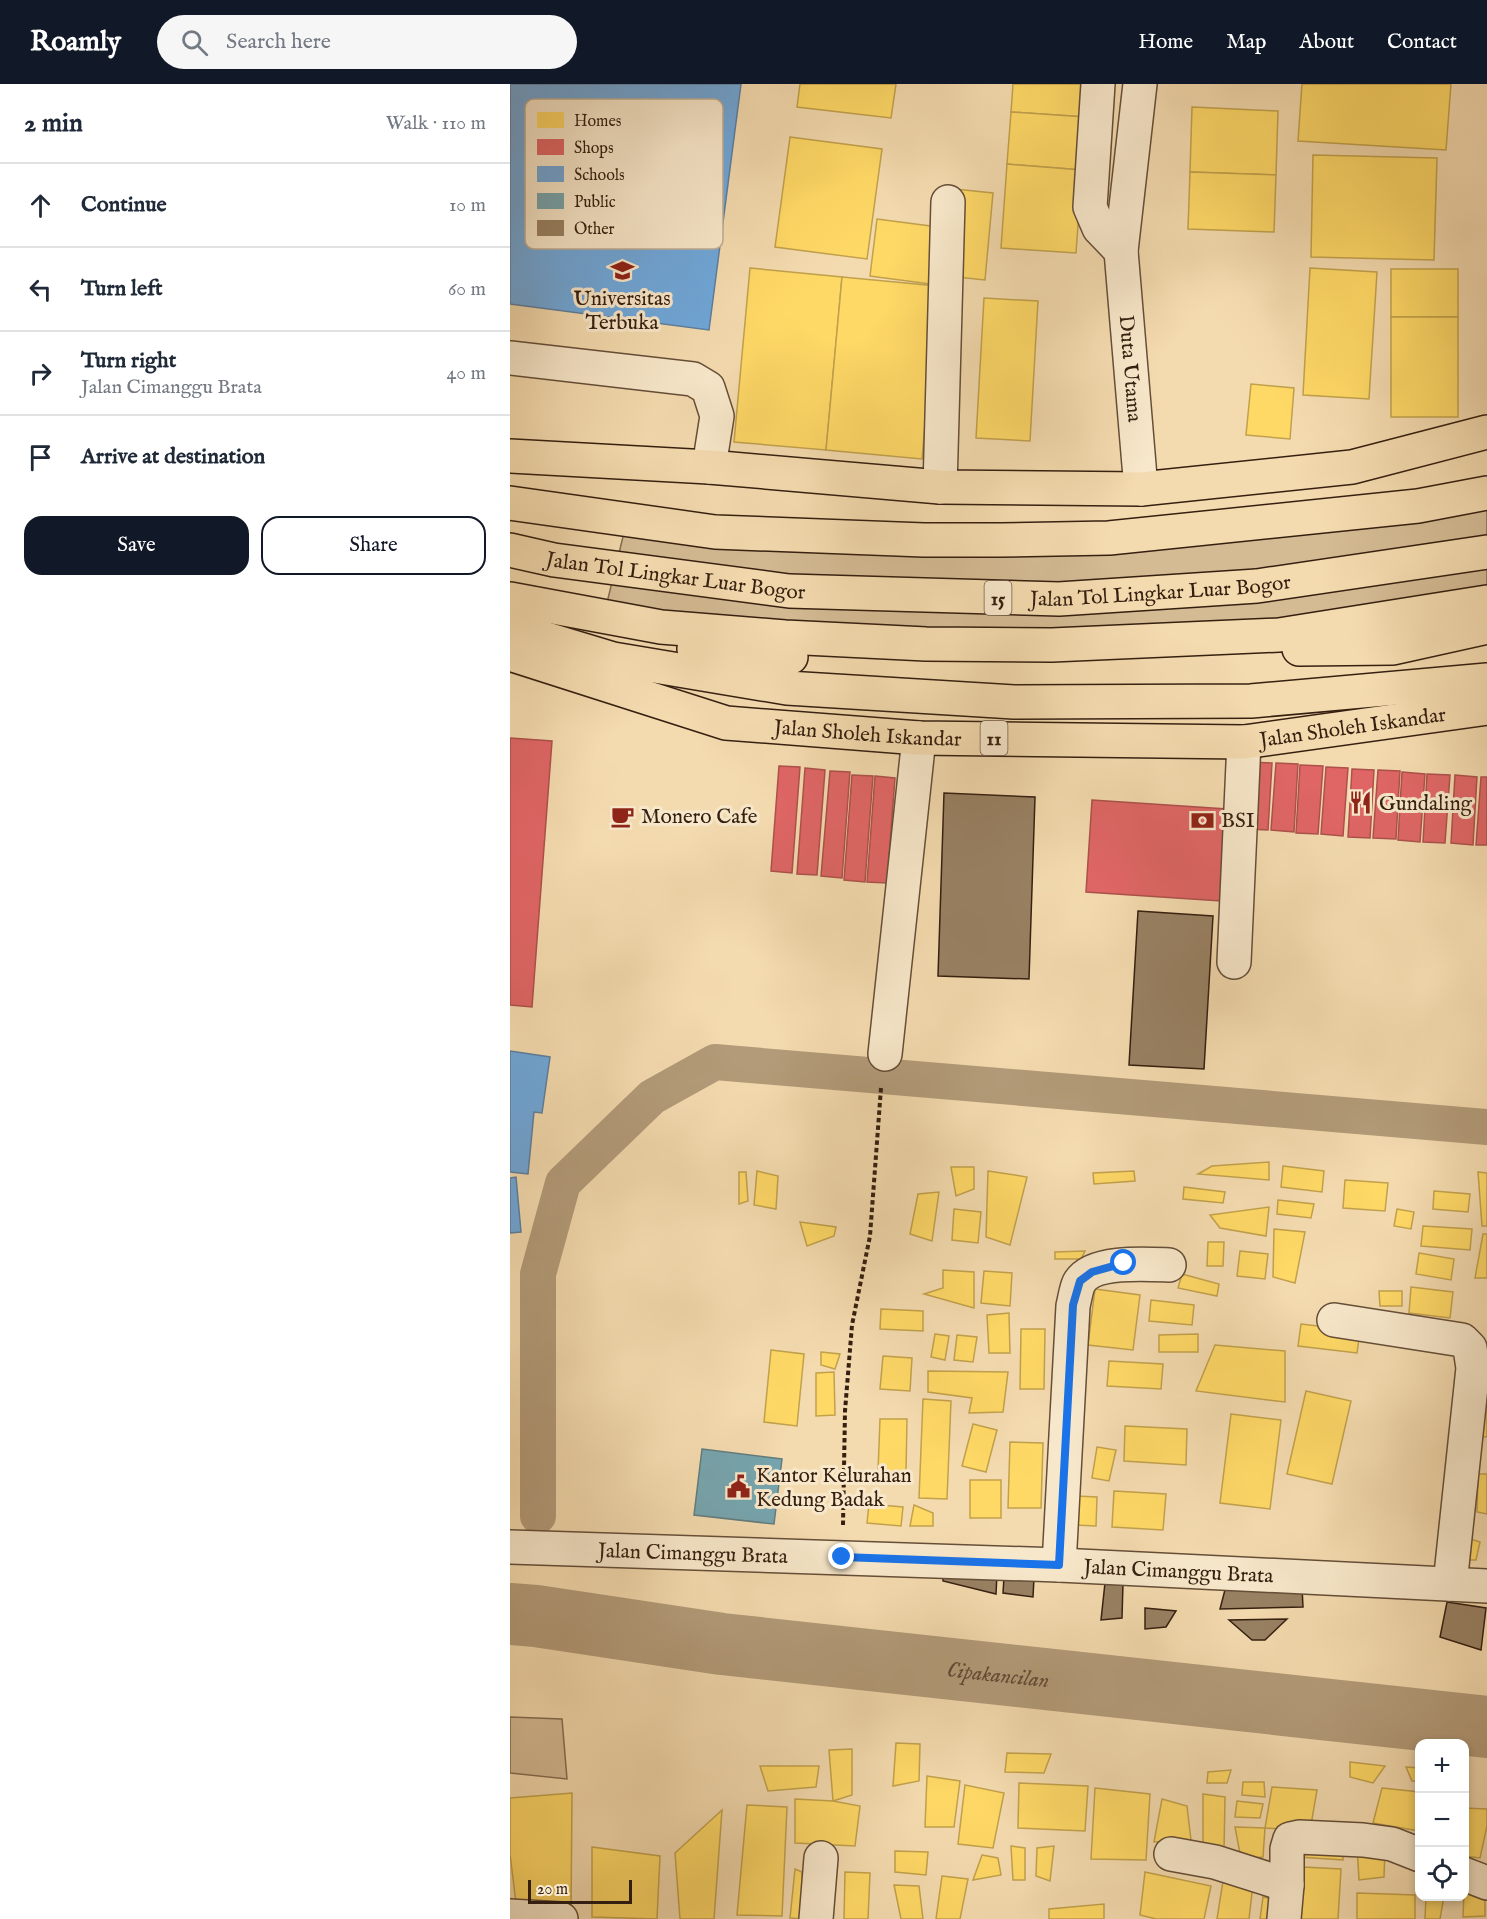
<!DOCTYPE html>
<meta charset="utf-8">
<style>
body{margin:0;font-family:"IM FELL English",serif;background:#f6f6f7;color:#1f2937}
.controls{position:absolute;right:18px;bottom:18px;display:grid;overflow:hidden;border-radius:12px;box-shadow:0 3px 9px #0003}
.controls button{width:54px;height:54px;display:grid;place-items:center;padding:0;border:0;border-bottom:2px solid #e0e1e3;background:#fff;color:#1f2937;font:30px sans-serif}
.scale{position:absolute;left:18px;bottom:15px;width:104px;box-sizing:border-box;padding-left:6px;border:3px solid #351f10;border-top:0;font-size:16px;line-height:21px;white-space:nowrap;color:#351f10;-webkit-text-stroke:4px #f8e8cb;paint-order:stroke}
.stop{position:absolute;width:18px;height:18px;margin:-14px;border:4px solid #1a73e8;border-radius:50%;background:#fff}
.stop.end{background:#1a73e8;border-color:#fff;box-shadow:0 2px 6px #0008}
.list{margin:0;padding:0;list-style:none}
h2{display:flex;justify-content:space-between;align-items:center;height:78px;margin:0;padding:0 24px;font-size:26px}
h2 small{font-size:20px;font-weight:400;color:#747a83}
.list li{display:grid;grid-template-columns:39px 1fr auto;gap:18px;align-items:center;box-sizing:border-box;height:84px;padding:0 24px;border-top:2px solid #e0e1e3}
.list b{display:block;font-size:22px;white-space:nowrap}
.list p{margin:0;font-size:20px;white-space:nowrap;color:#747a83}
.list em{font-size:20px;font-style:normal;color:#747a83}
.actions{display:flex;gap:12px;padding:18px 24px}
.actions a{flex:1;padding:14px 0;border:2px solid #111827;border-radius:18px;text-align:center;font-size:21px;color:#111827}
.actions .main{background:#111827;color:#fff}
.icon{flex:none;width:33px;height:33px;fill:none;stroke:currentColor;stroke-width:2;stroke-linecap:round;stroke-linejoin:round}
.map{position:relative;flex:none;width:977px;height:1835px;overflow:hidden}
header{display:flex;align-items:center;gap:36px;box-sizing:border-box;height:84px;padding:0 30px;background:#111827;color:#fff}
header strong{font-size:28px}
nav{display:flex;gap:33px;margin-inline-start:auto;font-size:21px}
.search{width:420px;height:54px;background:#f6f6f7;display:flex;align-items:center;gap:15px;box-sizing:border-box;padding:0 21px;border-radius:33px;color:#747a83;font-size:22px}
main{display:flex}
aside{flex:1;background:#fff}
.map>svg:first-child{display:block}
.green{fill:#d4bb94;stroke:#846d52;stroke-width:1.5}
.homes{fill:#ffd966;stroke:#c2a14c;stroke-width:1.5}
.shops{fill:#e06666;stroke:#ad514c;stroke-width:1.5}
.schools{fill:#6fa8dc;stroke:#5e7f9f;stroke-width:1.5}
.public{fill:#76a5af;stroke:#627d7f;stroke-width:1.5}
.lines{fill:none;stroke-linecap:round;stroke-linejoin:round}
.canal{stroke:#b39b79;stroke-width:36}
.river{stroke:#b39b79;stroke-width:62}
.building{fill:#988163;stroke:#351f10;stroke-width:1.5}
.minor-casing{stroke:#654e38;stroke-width:36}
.highway-casing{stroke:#351f10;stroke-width:36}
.path{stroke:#351f10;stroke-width:4;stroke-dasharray:4.5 3;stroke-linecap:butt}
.minor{stroke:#f8e8cb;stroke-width:33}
.highway{stroke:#f4dbaf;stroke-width:33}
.route{stroke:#1a73e8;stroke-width:8}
.labels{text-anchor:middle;stroke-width:6;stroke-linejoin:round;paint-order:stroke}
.shield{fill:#f8e8cb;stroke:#705b48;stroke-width:1.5}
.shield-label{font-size:20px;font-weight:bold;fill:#351f10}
.poi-label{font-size:21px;fill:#351f10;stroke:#f8e8cb;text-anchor:start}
.street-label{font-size:21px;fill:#351f10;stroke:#f8e8cb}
.water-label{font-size:22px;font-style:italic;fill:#614a35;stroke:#f8e8cb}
.key{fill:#f8e8cb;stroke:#beac93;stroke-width:1.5}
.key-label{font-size:16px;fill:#351f10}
</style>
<header>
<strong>Roamly</strong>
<div class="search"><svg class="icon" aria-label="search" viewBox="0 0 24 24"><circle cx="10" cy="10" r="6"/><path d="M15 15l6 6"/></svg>Search here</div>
<nav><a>Home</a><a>Map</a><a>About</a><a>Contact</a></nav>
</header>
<main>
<aside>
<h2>2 min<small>Walk · 110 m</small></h2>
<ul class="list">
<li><svg class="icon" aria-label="ahead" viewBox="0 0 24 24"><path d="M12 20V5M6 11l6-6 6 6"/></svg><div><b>Continue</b></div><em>10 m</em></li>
<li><svg class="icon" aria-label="left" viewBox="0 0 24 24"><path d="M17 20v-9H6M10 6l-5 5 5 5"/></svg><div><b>Turn left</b></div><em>60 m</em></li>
<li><svg class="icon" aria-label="right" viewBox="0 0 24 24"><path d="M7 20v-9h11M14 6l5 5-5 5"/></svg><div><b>Turn right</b><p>Jalan Cimanggu Brata</p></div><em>40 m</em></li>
<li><svg class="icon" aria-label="arrive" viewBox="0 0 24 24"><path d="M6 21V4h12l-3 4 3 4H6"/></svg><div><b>Arrive at destination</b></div></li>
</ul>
<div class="actions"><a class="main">Save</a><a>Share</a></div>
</aside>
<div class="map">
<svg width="977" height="1835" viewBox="0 0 977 1835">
<rect width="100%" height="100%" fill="#f4dbaf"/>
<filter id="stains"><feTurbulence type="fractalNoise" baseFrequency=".00333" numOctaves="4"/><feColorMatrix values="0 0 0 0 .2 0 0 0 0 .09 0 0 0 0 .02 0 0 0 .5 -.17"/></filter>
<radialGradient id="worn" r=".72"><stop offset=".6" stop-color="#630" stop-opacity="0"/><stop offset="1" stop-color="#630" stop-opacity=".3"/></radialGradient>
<g class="green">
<polygon points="977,407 977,518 542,561 94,531 117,436 491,456"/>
<polygon points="0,1633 52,1635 57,1695 0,1689"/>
</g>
<g class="homes">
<polygon points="290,0 386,0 381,34 287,23"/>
<polygon points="503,0 578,0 576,33 501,28"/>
<polygon points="792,0 941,0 936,66 788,57"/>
<polygon points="682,23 768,27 766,91 680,88"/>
<polygon points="501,28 576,33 572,86 497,80"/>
<polygon points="280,53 372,65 357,175 265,163"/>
<polygon points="803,71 927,74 924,176 801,173"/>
<polygon points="497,80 572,86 566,169 491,164"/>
<polygon points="680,88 766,91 764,148 678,145"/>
<polygon points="445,105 483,109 475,196 437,192"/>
<polygon points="367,135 428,143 420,200 360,192"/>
<polygon points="240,184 332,193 316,366 224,358"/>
<polygon points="800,184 867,188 859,315 793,311"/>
<rect x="881" y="185" width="67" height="48"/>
<polygon points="332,193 427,202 412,375 316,366"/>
<polygon points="474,214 528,217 520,357 466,354"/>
<rect x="881" y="233" width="67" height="100"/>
<polygon points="741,300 784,304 780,355 736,351"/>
<polygon points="759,1078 759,1096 688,1090 702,1082"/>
<polygon points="773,1082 814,1087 812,1108 771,1103"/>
<polygon points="441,1083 464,1083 464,1105 446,1112"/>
<polygon points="247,1087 268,1092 266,1125 244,1121"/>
<polygon points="478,1087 517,1093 500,1161 476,1153"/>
<polygon points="624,1087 625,1097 584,1100 583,1089"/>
<polygon points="229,1088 236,1088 238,1117 229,1120"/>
<polygon points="968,1088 977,1089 977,1142 972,1142"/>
<polygon points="835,1096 878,1099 875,1127 833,1124"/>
<polygon points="674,1103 715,1108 713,1119 673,1115"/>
<polygon points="924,1107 960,1110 958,1128 923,1125"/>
<polygon points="429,1108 422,1157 400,1150 408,1110"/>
<polygon points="768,1116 804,1120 801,1134 767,1130"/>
<polygon points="759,1123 756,1152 710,1144 700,1131"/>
<polygon points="444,1125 471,1128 468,1159 442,1156"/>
<polygon points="887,1125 904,1128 901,1145 884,1142"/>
<polygon points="290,1138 326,1143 324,1152 297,1162"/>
<polygon points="913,1142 962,1145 960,1166 911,1162"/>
<polygon points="764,1145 795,1148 785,1199 763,1193"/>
<polygon points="973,1150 977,1150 977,1194 965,1194"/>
<polygon points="698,1158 714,1158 713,1182 697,1182"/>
<polygon points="575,1167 571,1175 545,1175 545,1168"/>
<polygon points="730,1167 758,1170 755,1195 727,1192"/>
<polygon points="909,1169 944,1175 941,1196 906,1190"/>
<polygon points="433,1186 464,1188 464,1224 414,1210 433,1204"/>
<polygon points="474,1187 502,1189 500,1222 471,1219"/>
<polygon points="672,1190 709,1200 707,1212 668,1204"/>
<polygon points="901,1203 943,1208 940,1234 899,1229"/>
<polygon points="585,1205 630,1211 623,1266 578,1261"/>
<polygon points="869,1207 892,1207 892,1222 870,1222"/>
<polygon points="641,1216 684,1221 682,1241 639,1237"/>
<polygon points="371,1225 413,1227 413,1247 370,1245"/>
<polygon points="499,1229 500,1269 479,1269 477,1231"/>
<polygon points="791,1240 850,1247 847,1269 788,1262"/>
<polygon points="511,1245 535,1245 534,1305 510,1305"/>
<polygon points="425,1250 439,1252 435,1276 421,1273"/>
<polygon points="688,1250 688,1268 649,1268 649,1251"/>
<polygon points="447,1251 467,1253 463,1278 444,1276"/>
<polygon points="705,1261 775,1267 775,1318 686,1307"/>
<polygon points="261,1266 294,1270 287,1342 254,1338"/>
<polygon points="311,1268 330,1270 325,1285 311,1281"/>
<polygon points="373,1272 402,1274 400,1307 370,1305"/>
<polygon points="599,1277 653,1280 651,1305 597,1302"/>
<polygon points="418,1287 498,1288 493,1328 459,1329 462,1314 418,1308"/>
<polygon points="324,1288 325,1331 306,1332 306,1289"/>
<polygon points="796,1307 841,1317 822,1400 777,1390"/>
<polygon points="413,1315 441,1317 437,1415 409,1414"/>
<polygon points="971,1322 977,1322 977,1353 967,1352"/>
<polygon points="721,1330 771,1336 760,1425 710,1419"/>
<polygon points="370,1335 397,1335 396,1388 368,1388"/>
<polygon points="463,1340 487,1346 476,1388 452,1382"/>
<polygon points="615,1342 677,1345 676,1381 614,1377"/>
<polygon points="500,1358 533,1359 531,1424 498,1424"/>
<polygon points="587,1363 606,1366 599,1397 582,1394"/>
<polygon points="968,1390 977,1390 977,1430 967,1428"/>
<rect x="460" y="1396" width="31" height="38"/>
<polygon points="604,1407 656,1410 653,1446 602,1443"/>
<polygon points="566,1412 587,1413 586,1442 565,1441"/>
<polygon points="359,1420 393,1423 391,1442 357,1439"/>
<polygon points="404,1421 423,1429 423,1442 400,1442"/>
<polygon points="954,1453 970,1458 966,1476 954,1476"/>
<polygon points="386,1659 410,1660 409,1697 383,1702"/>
<polygon points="342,1665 342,1711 323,1717 319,1666"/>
<polygon points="497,1669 541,1670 534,1689 495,1688"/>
<polygon points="840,1678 875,1682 863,1699 840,1693"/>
<polygon points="250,1682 309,1682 306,1703 258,1707"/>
<polygon points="896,1683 910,1684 910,1697 902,1697"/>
<polygon points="721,1686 717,1699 697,1699 698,1688"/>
<polygon points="417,1692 450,1697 444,1743 415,1743"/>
<polygon points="733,1698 754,1698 755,1713 732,1711"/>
<polygon points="509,1699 578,1702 575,1747 508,1744"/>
<polygon points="455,1701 494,1709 483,1764 448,1760"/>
<polygon points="762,1703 807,1706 800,1747 755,1744"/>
<polygon points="585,1704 640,1710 636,1776 581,1775"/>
<polygon points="872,1704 910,1708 909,1747 863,1739"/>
<polygon points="62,1709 61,1829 7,1827 0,1770 0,1714"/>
<polygon points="693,1710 715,1713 714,1767 693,1763"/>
<polygon points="285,1715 323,1717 350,1722 345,1762 285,1759"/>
<polygon points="652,1715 677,1722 681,1756 644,1758"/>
<polygon points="727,1717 753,1720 750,1734 725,1733"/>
<polygon points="237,1721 277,1723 272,1832 227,1831"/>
<polygon points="954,1724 977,1725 977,1742 970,1774 954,1772"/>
<polygon points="212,1726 204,1835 170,1835 165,1769"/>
<polygon points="725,1743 755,1744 753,1773 731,1775"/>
<polygon points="788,1761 833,1765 833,1776 788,1773"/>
<polygon points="847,1761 875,1765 874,1793 849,1796"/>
<polygon points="501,1762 515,1764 515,1796 503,1796"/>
<polygon points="544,1762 540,1797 526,1792 527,1764"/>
<polygon points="82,1763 150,1772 147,1835 82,1833"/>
<polygon points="385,1767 418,1768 416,1791 385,1788"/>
<polygon points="472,1771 488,1774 491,1791 463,1796"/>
<polygon points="793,1783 831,1785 828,1835 787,1835"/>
<polygon points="285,1785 292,1788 293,1835 280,1834"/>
<polygon points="335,1788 360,1789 358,1835 334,1835"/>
<polygon points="635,1788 701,1802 694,1835 646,1835 630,1831"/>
<polygon points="432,1792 458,1795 450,1835 426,1835"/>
<polygon points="713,1797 743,1800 739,1835 707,1835"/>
<polygon points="384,1801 409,1802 413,1835 391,1835"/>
<polygon points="954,1807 975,1808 975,1832 953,1833"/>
<polygon points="847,1809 905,1811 905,1835 847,1835"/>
<polygon points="916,1812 934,1812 930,1835 915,1835"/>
<polygon points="753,1813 767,1816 760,1835 750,1835"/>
<polygon points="594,1820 594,1835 539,1835 539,1825"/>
</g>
<g class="shops">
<polygon points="0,654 42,657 22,923 0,921"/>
<polygon points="740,678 762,679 758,746 736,745"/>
<polygon points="766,679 788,680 784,748 761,746"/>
<polygon points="790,681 813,682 808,750 786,749"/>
<polygon points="269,682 290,683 282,789 261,787"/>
<polygon points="816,683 838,684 833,752 811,750"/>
<polygon points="295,684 315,686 307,791 287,790"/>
<polygon points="842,685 864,686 860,754 838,753"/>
<polygon points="868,686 890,687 886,755 863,754"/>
<polygon points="320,687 340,688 332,794 311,792"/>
<polygon points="892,688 915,690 910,758 888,756"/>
<polygon points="917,690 940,691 935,759 913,758"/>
<polygon points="342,691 363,692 355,798 334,796"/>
<polygon points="945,691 967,693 963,761 941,759"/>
<polygon points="365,692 385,694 377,799 357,798"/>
<polygon points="971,693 977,693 977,761 966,761"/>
<polygon points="582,716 717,725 711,817 576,808"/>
</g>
<g class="schools">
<polygon points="0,0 231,0 199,246 0,220"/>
<polygon points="0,967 40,973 32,1029 24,1028 18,1090 0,1088"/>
<polygon points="6,1093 11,1148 0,1149 0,1094"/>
</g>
<polygon class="public" points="192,1365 272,1375 264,1440 184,1431"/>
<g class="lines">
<polyline class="canal" points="28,1432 28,1190 53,1099 142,1013 205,978 977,1043"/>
<path class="river" id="s1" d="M0,1530L26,1532L212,1560L977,1643"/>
</g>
<g class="building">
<polygon points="434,709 525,713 519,895 428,892"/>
<polygon points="628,827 703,832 694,985 619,981"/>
<polygon points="433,1487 487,1490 486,1510 433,1497"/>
<polygon points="494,1493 524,1494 523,1513 493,1509"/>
<polygon points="717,1498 792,1503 793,1523 710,1525"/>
<polygon points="595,1499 613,1499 612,1534 591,1536"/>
<polygon points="937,1518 976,1524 971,1566 930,1553"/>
<polygon points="635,1524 666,1527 656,1543 635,1545"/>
<polygon points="777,1535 755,1556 742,1556 719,1536"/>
</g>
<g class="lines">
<defs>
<g id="minor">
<polyline points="588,0 580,123 589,144 611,167"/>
<path id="s2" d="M630,0L611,167L631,405"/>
<polyline points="0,274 183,295 198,304 207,332 199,383"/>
<polyline points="430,403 438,118"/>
<polyline points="724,878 734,658"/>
<polyline points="375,970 409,654"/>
<polyline points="824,1236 952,1256 960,1264 963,1284 940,1500"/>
<path id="s3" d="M0,1463L549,1481L977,1502"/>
<path d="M549,1481L563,1222C565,1214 566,1205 569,1199C581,1176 637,1180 659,1181"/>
<polyline points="661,1770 705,1778 777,1801"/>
<polyline points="954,1790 977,1799"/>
<polyline points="0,1832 51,1835"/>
<polyline points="306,1835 311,1774"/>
<polyline points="774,1835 777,1801 777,1765 780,1755 789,1753 853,1756 882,1760 910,1771"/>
</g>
<g id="highway">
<polyline points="0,372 199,383 430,403 631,405 842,383 977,348"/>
<polyline points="0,419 205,448 414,456 491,456 599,454 908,422 977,409"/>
<path id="s4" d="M0,466L44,476L279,507L549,515L747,502L977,468"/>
<polyline points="0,515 151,543 275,553 416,560 542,561 769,551 977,518"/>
<polyline points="0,544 103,575 277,604 504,618 741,617 977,596"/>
<polyline points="184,565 233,573 281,573"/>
<polyline points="789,565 883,564 977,543"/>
<path id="s5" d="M0,570L216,639L409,654L734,658L977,624"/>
</g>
</defs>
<use href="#minor" class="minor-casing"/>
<use href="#highway" class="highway-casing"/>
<polyline class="path" points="333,1441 335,1327 342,1241 360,1152 371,1004"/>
<use href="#minor" class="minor"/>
<use href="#highway" class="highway"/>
</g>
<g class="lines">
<polyline class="route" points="332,1473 549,1481 563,1221 570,1197 582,1188 614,1179"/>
</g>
<defs>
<symbol id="university-bare" viewBox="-9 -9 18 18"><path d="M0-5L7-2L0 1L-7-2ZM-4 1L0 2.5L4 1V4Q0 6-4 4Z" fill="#8f2418" stroke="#f8e8cb" stroke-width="2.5" paint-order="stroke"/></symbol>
<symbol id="restaurant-bare" viewBox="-9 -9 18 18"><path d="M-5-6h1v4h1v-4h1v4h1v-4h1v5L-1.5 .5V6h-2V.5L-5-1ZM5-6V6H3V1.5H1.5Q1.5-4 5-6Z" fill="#8f2418" stroke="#f8e8cb" stroke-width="2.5" paint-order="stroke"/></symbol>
<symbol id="cafe-bare" viewBox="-9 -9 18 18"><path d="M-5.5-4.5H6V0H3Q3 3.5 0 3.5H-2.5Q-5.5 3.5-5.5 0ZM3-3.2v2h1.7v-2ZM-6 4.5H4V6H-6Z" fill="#8f2418" stroke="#f8e8cb" stroke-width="2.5" paint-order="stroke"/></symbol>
<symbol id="bank-bare" viewBox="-9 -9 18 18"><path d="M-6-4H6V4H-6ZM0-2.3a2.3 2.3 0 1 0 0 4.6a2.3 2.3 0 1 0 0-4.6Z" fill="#8f2418" stroke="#f8e8cb" stroke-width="2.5" paint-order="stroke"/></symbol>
<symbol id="civic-bare" viewBox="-9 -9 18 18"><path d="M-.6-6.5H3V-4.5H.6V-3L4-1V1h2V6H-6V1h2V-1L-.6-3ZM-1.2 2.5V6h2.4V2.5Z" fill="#8f2418" stroke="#f8e8cb" stroke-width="2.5" paint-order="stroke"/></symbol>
</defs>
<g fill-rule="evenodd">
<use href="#university-bare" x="96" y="170" width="33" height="33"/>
<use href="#restaurant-bare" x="834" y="702" width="33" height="33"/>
<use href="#cafe-bare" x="96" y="716" width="33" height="33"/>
<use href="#bank-bare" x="676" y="720" width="33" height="33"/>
<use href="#civic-bare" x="212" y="1386" width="33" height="33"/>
</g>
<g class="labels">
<g class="shield">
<rect x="474.5" y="497" width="27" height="34" rx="4.5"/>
<rect x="470.5" y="637" width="27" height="34" rx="4.5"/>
</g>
<g class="shield-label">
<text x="488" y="521">15</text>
<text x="484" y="661">11</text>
</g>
<g class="poi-label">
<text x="112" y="221" text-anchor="middle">Universitas<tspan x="112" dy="24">Terbuka</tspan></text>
<text x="869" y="726">Gundaling</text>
<text x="131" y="739">Monero Cafe</text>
<text x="711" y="743">BSI</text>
<text x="246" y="1398">Kantor Kelurahan<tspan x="246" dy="24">Kedung Badak</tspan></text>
</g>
<g class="street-label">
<text dy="7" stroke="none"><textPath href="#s2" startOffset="286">Duta Utama</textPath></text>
<text dy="7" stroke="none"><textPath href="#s4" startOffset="168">Jalan Tol Lingkar Luar Bogor</textPath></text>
<text dy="7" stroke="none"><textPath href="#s4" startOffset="654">Jalan Tol Lingkar Luar Bogor</textPath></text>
<text dy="7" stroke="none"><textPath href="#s5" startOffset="855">Jalan Sholeh Iskandar</textPath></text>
<text dy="7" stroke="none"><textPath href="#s5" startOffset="369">Jalan Sholeh Iskandar</textPath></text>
<text dy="7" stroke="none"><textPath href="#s3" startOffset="183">Jalan Cimanggu Brata</textPath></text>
<text dy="7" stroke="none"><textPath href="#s3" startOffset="669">Jalan Cimanggu Brata</textPath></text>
</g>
<g class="water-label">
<text dy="8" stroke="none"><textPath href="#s1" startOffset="492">Cipakancilan</textPath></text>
</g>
</g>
<rect x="15" y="15" width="198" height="150" rx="9" class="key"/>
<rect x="27" y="28" width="27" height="16" fill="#ffd966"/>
<rect x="27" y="55" width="27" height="16" fill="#e06666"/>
<rect x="27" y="82" width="27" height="16" fill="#6fa8dc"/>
<rect x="27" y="109" width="27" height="16" fill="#76a5af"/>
<rect x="27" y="136" width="27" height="16" fill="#988163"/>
<g class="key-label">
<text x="64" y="42">Homes</text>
<text x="64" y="69">Shops</text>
<text x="64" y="96">Schools</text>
<text x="64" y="123">Public</text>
<text x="64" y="150">Other</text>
</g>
<rect width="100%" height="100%" filter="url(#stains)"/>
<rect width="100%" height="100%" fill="url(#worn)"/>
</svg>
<div class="controls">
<button>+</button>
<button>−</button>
<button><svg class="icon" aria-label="locate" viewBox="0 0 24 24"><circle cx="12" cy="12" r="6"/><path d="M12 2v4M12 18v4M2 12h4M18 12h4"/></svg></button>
</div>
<div class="scale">20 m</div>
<div class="stop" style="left:614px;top:1179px"></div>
<div class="stop end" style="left:332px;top:1473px"></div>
</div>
</main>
